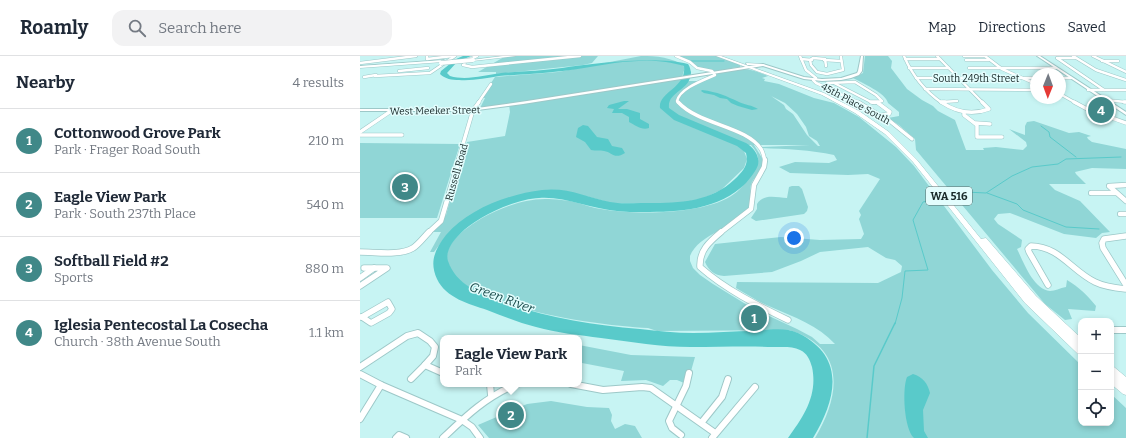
<!DOCTYPE html>
<meta charset="utf-8">
<style>
body{margin:0;font-family:Bitter,serif;background:#f2f2f3;color:#1f2937}
.controls{position:absolute;right:12px;bottom:12px;display:grid;overflow:hidden;border-radius:8px;box-shadow:0 2px 6px #0003}
.controls button{width:36px;height:36px;display:grid;place-items:center;padding:0;border:0;border-bottom:1px solid #e0e1e3;background:#fff;color:#1f2937;font:20px sans-serif}
.compass{position:absolute;left:670px;top:12px;width:36px;height:36px;border-radius:50%;background:#fff;box-shadow:0 2px 6px #0003;rotate:181deg}
.you{position:absolute;left:434px;top:182px;width:14px;height:14px;margin:-10px;border:3px solid #fff;border-radius:50%;background:#1a73e8;box-shadow:0 0 0 6px #1a73e833}
.badge{display:grid;place-items:center;width:26px;height:26px;border-radius:50%;background:#408888;color:#fff;font-size:13px;font-weight:700}
.pin{position:absolute;translate:-50% -50%;border:2px solid #fff;box-shadow:0 1px 4px #0006}
.popup{position:absolute;left:80px;top:279px;width:142px;height:52px;box-sizing:border-box;display:grid;place-content:center;border-radius:8px;background:#fff;filter:drop-shadow(0 1px 3px #0005);font-size:13px;white-space:nowrap;color:#747a83}
.popup b{font-size:15px;color:#1f2937}
.popup::after{content:'';position:absolute;left:50%;top:100%;margin-left:-8px;border:8px solid transparent;border-top-color:#fff}
.list{margin:0;padding:0;list-style:none}
h2{display:flex;justify-content:space-between;align-items:center;height:52px;margin:0;padding:0 16px;font-size:17px}
h2 small{font-size:13px;font-weight:400;color:#747a83}
.list li{display:grid;grid-template-columns:26px 1fr auto;gap:12px;align-items:center;box-sizing:border-box;height:64px;padding:0 16px;border-top:1px solid #e0e1e3}
.list b{display:block;font-size:15px;white-space:nowrap}
.list p{margin:0;font-size:13px;white-space:nowrap;color:#747a83}
.list em{font-size:13px;font-style:normal;color:#747a83}
.icon{flex:none;width:22px;height:22px;fill:none;stroke:currentColor;stroke-width:2;stroke-linecap:round;stroke-linejoin:round}
.map{position:relative;flex:none;width:766px;height:382px;overflow:hidden}
header{display:flex;align-items:center;gap:24px;box-sizing:border-box;height:56px;padding:0 20px;background:#fff;border-bottom:1px solid #e0e1e3}
header strong{font-size:19px}
nav{display:flex;gap:22px;margin-inline-start:auto;font-size:14px}
.search{width:280px;height:36px;background:#f2f2f3;display:flex;align-items:center;gap:10px;box-sizing:border-box;padding:0 14px;border-radius:12px;color:#747a83;font-size:15px}
main{display:flex}
aside{flex:1;background:#fff}
.map>svg:first-child{display:block}
.green{fill:#90d6d6;fill-rule:evenodd}
.water{fill:#59caca}
.lines{fill:none;stroke-linecap:round;stroke-linejoin:round}
.stream-far1{stroke:#59caca;stroke-width:1}
.stream{stroke:#59caca;stroke-width:1.5}
.minor-far4-casing{stroke:#9dc8c8;stroke-width:3.5}
.minor-far3-casing{stroke:#9dc8c8;stroke-width:4.5}
.minor-far2-casing{stroke:#9dc8c8;stroke-width:6}
.minor-far1-casing{stroke:#9dc8c8;stroke-width:7}
.minor-casing{stroke:#9dc8c8;stroke-width:8}
.major-casing{stroke:#9dc8c8;stroke-width:2}
.highway-casing{stroke:#9dc8c8;stroke-width:1}
.minor-far4{stroke:#fff;stroke-width:2.5}
.minor-far3{stroke:#fff;stroke-width:3.5}
.minor-far2{stroke:#fff;stroke-width:4.5}
.minor-far1{stroke:#fff;stroke-width:5.5}
.minor{stroke:#fff;stroke-width:6}
.major{fill:#fff;fill-rule:evenodd}
.highway{fill:#fff;fill-rule:evenodd}
.highway-bridge-casing{stroke:#9dc8c8;stroke-width:5;stroke-linecap:butt}
.highway-bridge{stroke:#fff;stroke-width:4}
.labels{text-anchor:middle;stroke-width:3;stroke-linejoin:round;paint-order:stroke}
.far-street-label{font-size:10px;fill:#192a2a;stroke:#e3fdfd}
.shield{fill:#e3fdfd;stroke:#566969;stroke-width:1}
.shield-label{font-size:11px;font-weight:bold;fill:#192a2a}
.water-label{font-size:13px;font-style:italic;fill:#1a4c4c;stroke:#e3fdfd}
</style>
<header>
<strong>Roamly</strong>
<div class="search"><svg class="icon" aria-label="search" viewBox="0 0 24 24"><circle cx="10" cy="10" r="6"/><path d="M15 15l6 6"/></svg>Search here</div>
<nav><a>Map</a><a>Directions</a><a>Saved</a></nav>
</header>
<main>
<aside>
<h2>Nearby<small>4 results</small></h2>
<ul class="list">
<li><span class="badge">1</span><div><b>Cottonwood Grove Park</b><p>Park · Frager Road South</p></div><em>210 m</em></li>
<li><span class="badge">2</span><div><b>Eagle View Park</b><p>Park · South 237th Place</p></div><em>540 m</em></li>
<li><span class="badge">3</span><div><b>Softball Field #2</b><p>Sports</p></div><em>880 m</em></li>
<li><span class="badge">4</span><div><b>Iglesia Pentecostal La Cosecha</b><p>Church · 38th Avenue South</p></div><em>1.1 km</em></li>
</ul>
</aside>
<div class="map">
<svg width="766" height="382" viewBox="0 0 766 382">
<rect width="100%" height="100%" fill="#c7f4f3"/>
<g class="green">
<polygon points="154,0 238,0 232,7 223,9 136,18 136,16 118,16 144,1"/>
<path d="M281,0C296,0 313,1 325,11L321,25H340L351,21L354,17L334,10L319,0H358L380,8V11L372,12L374,14C387,12 396,15 408,20L402,22L405,23L404,25L419,28L454,42L474,47L499,61L536,91L554,110L632,214L668,257L721,309V367H751V338L766,352V382H455C481,339 486,291 429,274L297,275L288,272C242,270 123,254 93,218C91,215 90,210 88,207C81,188 109,170 122,162C141,152 163,143 185,143C195,143 208,144 218,147C226,149 233,152 241,153C275,159 346,159 374,138C383,132 385,125 391,118C400,109 401,99 391,89L378,90L384,95L387,103L384,112L361,134L344,142L322,147L298,148L251,147L226,140H157L86,180L74,196H70L81,176H72L86,159L107,86L145,80L150,56L149,48L178,44L120,52L125,42H121L135,21L198,16ZM385,22L411,40L425,47L437,58L446,71L449,80L457,85L460,90H458L447,79L433,58L426,53L424,49ZM394,89H450L401,91L402,92C426,93 451,94 474,99L477,104L469,107L435,106L419,111L430,117L488,119L508,118L520,123L499,155L501,159L499,163L504,178L501,183L460,184L421,181L355,188L345,206C349,215 354,219 364,220L412,216L441,205L460,196L508,191L526,202L535,204L542,210L541,216L518,227L377,226L376,232C388,239 399,246 411,251C434,261 459,270 475,288H460L452,281L437,273L392,252L353,228L340,219L333,212L330,205V200C339,178 374,172 388,153C394,145 388,134 392,126C397,117 403,117 404,105Z"/>
<path d="M505,0H528L532,5L531,12L547,33L562,44L573,50L578,55L595,64L606,94H624L623,92L636,91L663,94L667,90L666,86L649,73L665,79V70L667,66L674,65L709,77L719,76L731,80L727,81L728,83L732,86L766,93V113L732,112L715,116L716,118L726,128H689L695,134L720,145L750,176L742,177L736,182L704,178L650,157L638,158L634,163L638,168L662,184L661,191L657,193C664,207 673,233 690,235C695,235 700,232 706,231L707,224C719,231 727,239 736,250L735,255L708,253L712,263L705,264L685,248L556,94L555,83L539,69L528,62L539,60V56L528,47C526,37 502,27 493,22L503,17Z"/>
<polygon points="0,87 100,88 77,162 0,162"/>
<path d="M432,130H439L442,133L448,151L447,155L444,158L396,165L391,162L397,153V148C404,137 417,142 427,142L429,131Z"/>
<polygon points="219,289 271,299 335,301 331,315 324,327 317,324 310,324 303,330 286,324 261,325 264,315 222,307 219,313"/>
<polygon points="191,345 227,351 249,352 252,359 251,365 255,373 265,368 275,370 282,382 129,382 118,369 167,348"/>
</g>
<g class="water">
<path d="M103,0H111L97,6L87,17L90,20C107,25 124,19 141,17C161,15 182,15 202,12C238,7 295,0 328,8C330,11 330,12 331,16C331,35 307,35 309,52L319,59L386,87C393,91 400,99 398,109C396,115 390,122 386,127C359,154 319,156 283,156C274,156 265,156 257,155C231,153 205,140 179,142C155,143 116,161 100,178C93,185 85,195 88,205C96,229 121,238 143,246C189,262 232,269 280,273C298,275 316,277 333,277C353,277 374,275 395,275C408,274 425,271 438,277C487,301 476,344 453,382H428C444,360 458,339 452,311C450,304 447,297 440,294C433,290 422,291 414,291C386,290 359,291 331,291C301,291 271,286 241,282C219,279 197,277 176,271C159,267 143,260 127,254C109,248 86,242 77,223C69,206 75,193 86,179C108,153 149,138 182,134C208,131 226,141 250,146C260,148 271,147 281,147C315,147 349,148 375,123C383,115 389,109 386,97L377,90L314,64L300,52C298,36 327,32 324,10C294,0 256,6 224,12C195,17 167,18 139,20C126,22 113,25 99,24C92,24 85,23 80,18L81,15L96,3Z"/>
<path d="M342,34C358,36 366,40 379,46C385,49 392,49 398,53L392,54L378,50L371,47L367,43L360,42L354,39L344,37L341,35Z"/>
<path d="M264,45H269L258,53H267L280,57V63L289,68V72C282,75 275,69 269,66V61L262,57H252L254,53L247,52L249,49Z"/>
<path d="M223,69L228,70L237,81L248,83L252,90L262,92L265,97C254,104 252,96 244,95C240,94 236,95 231,94L225,86L216,81L218,72Z"/>
<path d="M553,318C563,321 568,328 570,337L563,354L564,375L568,382H554C544,373 542,333 547,321Z"/>
</g>
<g class="lines">
<g class="stream-far1">
<polyline points="330,5 364,5"/>
<polyline points="681,70 689,76 690,81 716,101"/>
<polyline points="627,137 657,148 663,154 706,171 739,173"/>
<polyline points="591,140 605,136 626,137 652,120 672,111 698,108 706,103 761,101"/>
<polyline points="535,268 542,242 545,215 568,214 553,164 563,146 581,142"/>
</g>
<polyline class="stream" points="507,382 514,310 535,267"/>
<defs>
<g id="minor-far4">
<polyline points="67,0 67,3 93,0"/>
<polyline points="117,0 107,4 103,9 112,11 220,0"/>
<path d="M316,0L330,6L337,12L352,15L355,19C344,24 320,32 317,45L319,47"/>
<polyline points="440,0 446,14 456,22"/>
<path d="M544,0C552,19 565,35 582,47"/>
<polyline points="577,0 623,47"/>
<polyline points="604,0 625,0"/>
<polyline points="625,0 642,13 676,28"/>
<polyline points="713,0 736,14 766,24"/>
<polyline points="733,0 766,16"/>
<polyline points="697,2 744,34"/>
<polyline points="697,2 716,2"/>
<polyline points="441,3 452,4"/>
<polyline points="545,3 580,3"/>
<polyline points="464,4 481,5"/>
<polyline points="606,4 629,4"/>
<polyline points="742,5 758,5"/>
<polyline points="0,7 56,0"/>
<polyline points="466,10 465,3 453,2 450,4 451,9 457,16 467,18 483,14 481,1"/>
<polyline points="549,12 589,12"/>
<polyline points="609,12 696,12"/>
<polyline points="39,15 68,12"/>
<polyline points="15,20 70,17 95,0"/>
<polyline points="4,21 16,19"/>
<polyline points="556,22 676,22"/>
<polyline points="700,22 711,22"/>
<polyline points="453,24 456,27 500,47"/>
<polyline points="467,27 495,26 516,39 522,45 514,47"/>
<polyline points="474,27 513,47"/>
<polyline points="565,33 676,34"/>
<polyline points="728,34 766,34"/>
<polyline points="700,38 716,47"/>
<polyline points="745,44 766,46"/>
<polyline points="582,46 597,45"/>
<polyline points="118,47 131,28"/>
</g>
<g id="minor-far3">
<path d="M318,46C339,69 386,70 401,93C403,96 404,101 405,105"/>
<polyline points="498,46 531,66 552,83"/>
<polyline points="511,46 518,46"/>
<path d="M581,46C596,56 611,60 629,53L622,46"/>
<polyline points="582,46 585,46"/>
<polyline points="714,46 727,53 766,67"/>
<polyline points="764,46 766,46"/>
<polyline points="518,47 530,56 529,58 522,59"/>
<polyline points="604,57 604,59 617,69 617,81 642,81"/>
<polyline points="616,67 630,68"/>
<polyline points="0,76 31,55"/>
<polyline points="0,79 42,79"/>
<polyline points="98,105 113,54 119,46"/>
</g>
<g id="minor-far2">
<polyline points="766,129 749,130 766,145"/>
<polyline points="731,137 756,137"/>
<polyline points="760,158 766,158"/>
<polyline points="68,177 81,165 99,104"/>
<polyline points="360,177 391,153 394,129 404,111 405,104"/>
</g>
<g id="minor-far1">
<path d="M361,176C349,186 339,195 340,211C366,234 397,249 428,264"/>
<polyline points="766,180 744,183 742,187 743,192 766,229"/>
<path d="M0,196C16,196 39,200 53,192C59,188 64,181 69,176"/>
<polyline points="0,222 14,212"/>
<path d="M688,229L669,196L668,193L671,190C699,190 712,215 735,226C745,231 756,232 766,233"/>
<polyline points="0,230 27,212 4,212"/>
<polygon points="28,246 32,253 29,257 11,267 2,261"/>
<polyline points="0,261 2,261"/>
</g>
<g id="minor">
<polyline points="751,274 766,274"/>
<polyline points="0,311 47,280 58,277 70,285 75,291 73,300 65,309 83,317"/>
<polyline points="0,318 21,329 102,364 112,371 120,382"/>
<polyline points="51,323 65,309"/>
<polyline points="130,328 131,339"/>
<polyline points="211,328 243,334 282,331 291,332 355,377"/>
<polyline points="0,363 21,329"/>
<polyline points="342,366 362,341 368,323"/>
<polyline points="321,379 312,372 309,365 326,330 329,317"/>
<polyline points="36,382 39,379 46,382"/>
<path d="M83,382C106,360 127,340 157,328"/>
<polyline points="352,382 395,331"/>
</g>
<g id="major">
<polygon points="501,0 503,0 502,15 499,19 491,22 481,24 462,25 444,23 403,10 163,48 110,55 0,55 0,53 110,53 167,45 403,8 444,21 462,23 481,22 497,17 498,15"/>
<polygon points="677,0 680,0 766,56 766,59"/>
</g>
<g id="highway">
<polygon points="143,0 156,0 113,5 111,4"/>
<polygon points="356,0 361,0 464,37 499,55 529,76 557,104 621,183 626,182 676,240 721,282 721,299 718,298 665,247 553,106 525,78 495,57 462,39"/>
<polygon points="84,4 83,6 0,12 0,10"/>
<polygon points="386,7 403,8 405,9 403,10 387,9"/>
<polygon points="751,310 754,311 766,321 766,339 763,338 751,328"/>
</g>
</defs>
<use href="#minor-far4" class="minor-far4-casing"/>
<use href="#minor-far3" class="minor-far3-casing"/>
<use href="#minor-far2" class="minor-far2-casing"/>
<use href="#minor-far1" class="minor-far1-casing"/>
<use href="#minor" class="minor-casing"/>
<use href="#major" class="major-casing"/>
<use href="#highway" class="highway-casing"/>
<use href="#minor-far4" class="minor-far4"/>
<use href="#minor-far3" class="minor-far3"/>
<use href="#minor-far2" class="minor-far2"/>
<use href="#minor-far1" class="minor-far1"/>
<use href="#minor" class="minor"/>
<use href="#major" class="major"/>
<use href="#highway" class="highway"/>
<defs>
<polyline id="highway-bridge" points="81,7 113,4"/>
</defs>
<use href="#highway-bridge" class="highway-bridge-casing"/>
<use href="#highway-bridge" class="highway-bridge"/>
</g>
<g class="labels">
<g class="far-street-label">
<text x="616" y="26">South 249th Street</text>
<text transform="translate(496 47) rotate(28)" y="4">45th Place South</text>
<text transform="translate(75 54) rotate(-1)" y="4">West Meeker Street</text>
<text transform="translate(96 116) rotate(-74)" y="4">Russell Road</text>
</g>
<rect class="shield" x="566" y="131" width="46" height="18" rx="3"/>
<g class="shield-label">
<text x="589" y="144">WA 516</text>
</g>
<g class="water-label">
<text transform="translate(142 241) rotate(20)" y="5">Green River</text>
</g>
</g>
</svg>
<div class="controls">
<button>+</button>
<button>−</button>
<button><svg class="icon" aria-label="locate" viewBox="0 0 24 24"><circle cx="12" cy="12" r="6"/><path d="M12 2v4M12 18v4M2 12h4M18 12h4"/></svg></button>
</div>
<svg class="compass" viewBox="-18 -18 36 36"><path d="M0-13l5 13h-10z" fill="#e53935"/><path d="M0 13l5-13h-10z" fill="#747a83"/></svg>
<div class="you"></div>
<div class="pin badge" style="left:394px;top:262px">1</div>
<div class="pin badge" style="left:151px;top:359px">2</div>
<div class="popup"><b>Eagle View Park</b>Park</div>
<div class="pin badge" style="left:45px;top:131px">3</div>
<div class="pin badge" style="left:741px;top:54px">4</div>
</div>
</main>
